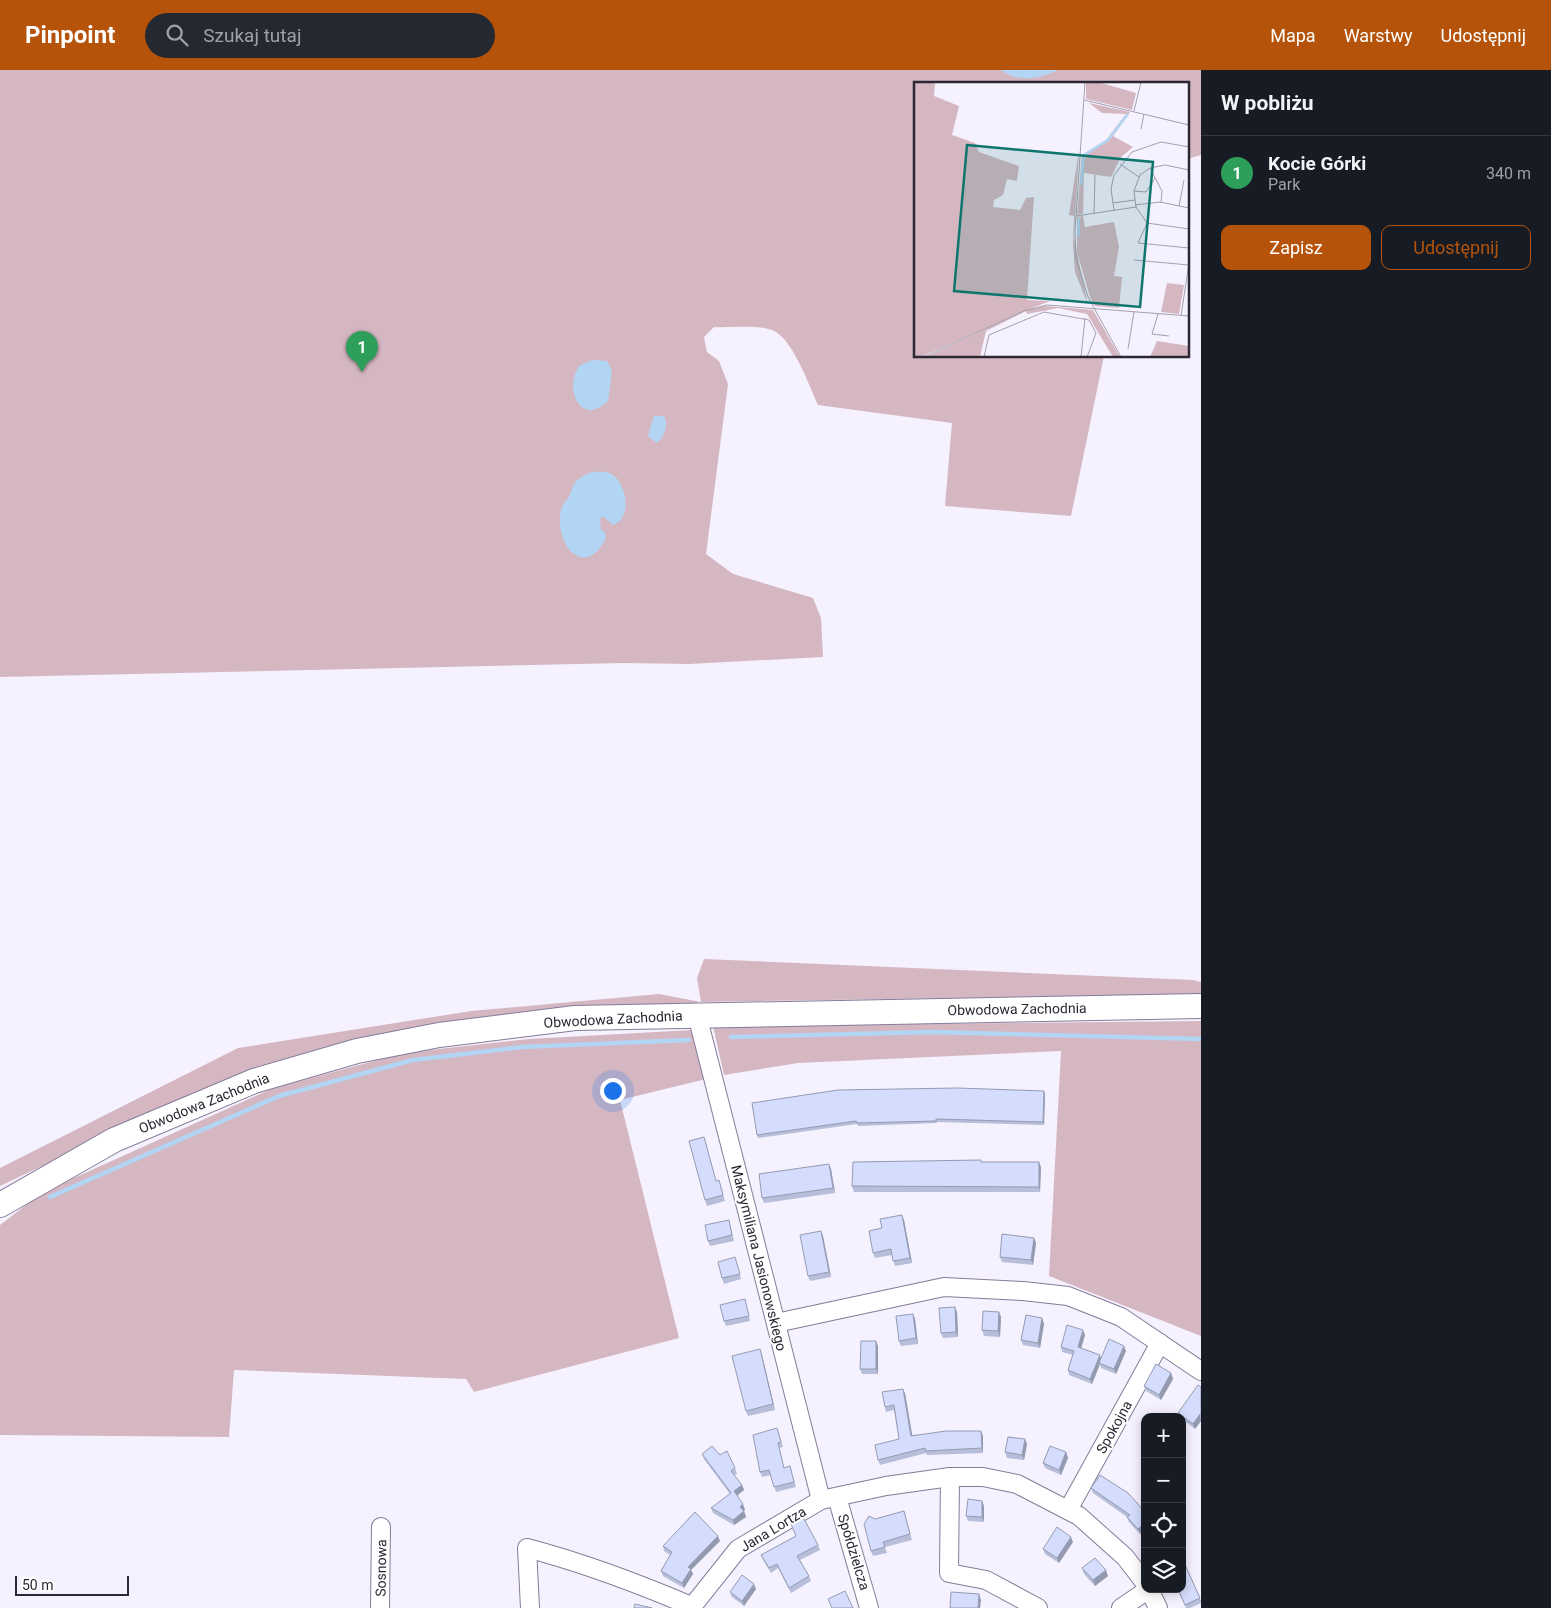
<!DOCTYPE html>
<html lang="pl">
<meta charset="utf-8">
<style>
body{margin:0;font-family:Roboto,sans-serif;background:#242831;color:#f1f3f6}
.controls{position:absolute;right:15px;bottom:15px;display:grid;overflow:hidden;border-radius:10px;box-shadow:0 2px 12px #0003}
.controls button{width:45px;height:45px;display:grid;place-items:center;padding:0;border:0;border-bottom:1px solid #363941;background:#171b24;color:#f1f3f6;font:25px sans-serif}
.scale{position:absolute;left:15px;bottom:12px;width:114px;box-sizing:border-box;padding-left:5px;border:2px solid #2b2733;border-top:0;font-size:14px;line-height:18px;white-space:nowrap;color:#2b2733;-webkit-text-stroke:4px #fff;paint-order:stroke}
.you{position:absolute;left:612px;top:1020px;width:18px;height:18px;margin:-12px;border:4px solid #fff;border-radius:50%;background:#1a73e8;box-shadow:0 0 0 8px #1a73e833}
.badge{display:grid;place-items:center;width:32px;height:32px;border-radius:50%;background:#b45309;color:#fff;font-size:16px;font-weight:700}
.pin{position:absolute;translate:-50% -41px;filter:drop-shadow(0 1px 2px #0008)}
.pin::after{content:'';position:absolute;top:26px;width:18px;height:15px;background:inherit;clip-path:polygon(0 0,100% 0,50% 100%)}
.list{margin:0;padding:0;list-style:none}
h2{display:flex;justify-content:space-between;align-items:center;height:65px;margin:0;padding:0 20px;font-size:21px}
h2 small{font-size:16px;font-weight:400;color:#9ea1a6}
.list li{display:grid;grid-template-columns:32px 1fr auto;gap:15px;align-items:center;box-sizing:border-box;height:75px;padding:0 20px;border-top:1px solid #363941}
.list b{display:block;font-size:19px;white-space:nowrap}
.list p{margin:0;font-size:16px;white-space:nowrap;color:#9ea1a6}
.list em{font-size:16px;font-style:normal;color:#9ea1a6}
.actions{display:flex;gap:10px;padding:15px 20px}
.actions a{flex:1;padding:11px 0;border:1px solid #b45309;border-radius:10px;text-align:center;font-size:18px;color:#b45309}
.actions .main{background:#b45309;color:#fff}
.icon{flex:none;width:28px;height:28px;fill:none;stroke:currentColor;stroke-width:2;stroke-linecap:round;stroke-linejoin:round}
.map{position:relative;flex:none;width:1201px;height:1538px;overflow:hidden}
header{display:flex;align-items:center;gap:30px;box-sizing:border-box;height:70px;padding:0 25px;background:#b45309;color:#fff}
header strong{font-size:24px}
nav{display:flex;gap:28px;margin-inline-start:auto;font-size:18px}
.search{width:350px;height:45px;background:#242831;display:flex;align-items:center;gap:12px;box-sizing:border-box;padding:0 18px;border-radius:28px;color:#9ea1a6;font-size:19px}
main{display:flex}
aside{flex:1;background:#171b24}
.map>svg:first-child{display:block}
.green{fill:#d5b7c2}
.water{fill:#b1d5f3}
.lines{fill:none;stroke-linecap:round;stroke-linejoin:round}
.stream{stroke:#b1d5f3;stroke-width:4.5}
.minor-casing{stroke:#847c99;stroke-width:20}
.secondary-casing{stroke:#847c99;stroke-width:26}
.minor{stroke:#fff;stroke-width:18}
.secondary{stroke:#fff;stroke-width:24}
.wall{fill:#b6beda}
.shaded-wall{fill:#949bb1}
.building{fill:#d4ddfd;stroke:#949bb1}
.labels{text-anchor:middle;stroke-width:4;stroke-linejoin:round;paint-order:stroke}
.street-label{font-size:14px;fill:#2b2733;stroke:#fff}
.inset-river{fill:none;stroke:#b1d5f3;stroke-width:2.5}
.inset-road{fill:none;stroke:#a4a0ad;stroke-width:1}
.view{fill:#0f766e;fill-opacity:0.15;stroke:#0f766e;stroke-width:2.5}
.inset-edge{fill:none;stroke:#2b2733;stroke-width:2.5}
</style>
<header>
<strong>Pinpoint</strong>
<div class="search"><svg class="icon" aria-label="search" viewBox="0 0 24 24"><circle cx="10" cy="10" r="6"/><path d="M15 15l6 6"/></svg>Szukaj tutaj</div>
<nav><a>Mapa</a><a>Warstwy</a><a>Udostępnij</a></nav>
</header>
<main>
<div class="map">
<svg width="1201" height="1538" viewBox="0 0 1201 1538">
<rect width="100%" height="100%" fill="#f5f1fe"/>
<g class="green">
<path d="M0,0H1201V85L1187,89V14H915V286H1104L1071,446L945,436L952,353L818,335C809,315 794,273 776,262C764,254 729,258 714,257L704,267L707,282L719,291L728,314L706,484L733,504L813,528L821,548L823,587L689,594L623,593L0,607Z"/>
<polygon points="704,889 1193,910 1201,912 1201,924 701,932 664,938 518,944 315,980 187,1027 0,1116 0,1098 238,978 471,941 659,924 701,932 697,908"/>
<polygon points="1201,951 1201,1266 1049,1206 1061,981 798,993 724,1005 713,956"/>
<polygon points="692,960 706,1009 620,1030 679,1268 474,1322 466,1309 234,1300 229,1367 0,1365 0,1155 43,1122 271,1019 403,983 529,969"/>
</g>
<g class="water">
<path d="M1001,0H1058C1040,9 1018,13 1001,0Z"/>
<path d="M592,290L607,291L612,301L608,331C580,358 564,318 579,296Z"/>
<path d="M654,346H664C669,355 664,367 657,373L648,366Z"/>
<path d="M591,402C598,402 605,401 611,404C627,412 633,449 613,455L604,447L600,448L601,460L605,462L606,468C585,510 554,476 561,440C562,435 566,431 569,427C571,423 572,416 575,413C578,408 586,405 591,402Z"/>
</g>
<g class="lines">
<g class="stream">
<polyline points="731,967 932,962 1201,969"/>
<polyline points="50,1127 279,1026 413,990 522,977 689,970"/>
</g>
<defs>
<g id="minor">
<polyline points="697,945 821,1430"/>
<polyline points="776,1253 944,1217 1023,1221 1068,1226 1121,1247 1201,1301"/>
<polyline points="950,1407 949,1503 986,1510 1038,1538"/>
<polyline points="837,1427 869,1538"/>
<polyline points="1068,1440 1160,1273"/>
<polyline points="1149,1519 1158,1538"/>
<polyline points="380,1538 381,1457"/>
<path d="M530,1538L527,1478C584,1493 637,1513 691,1536"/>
<polyline points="691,1538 738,1479 821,1430 886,1416 950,1407 983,1407 1017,1414 1079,1446 1125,1487 1145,1513"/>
<polyline points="1121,1538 1149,1519"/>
</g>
<polyline id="secondary" points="0,1135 114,1070 254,1011 357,981 439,965 575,948 1201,936"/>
</defs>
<use href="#minor" class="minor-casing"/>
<use href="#secondary" class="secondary-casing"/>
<use href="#minor" class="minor"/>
<use href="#secondary" class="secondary"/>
</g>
<g class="wall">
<polygon points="1044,1021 1045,1024 1044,1055 937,1052 937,1053 858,1056 857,1054 758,1068 757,1065"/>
<polygon points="704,1067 716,1111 719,1110 725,1131 707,1136 705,1130"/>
<polygon points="1041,1097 1040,1122 854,1122 852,1116"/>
<polygon points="831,1099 835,1123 764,1133 762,1128"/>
<polygon points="729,1150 734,1171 710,1176 708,1171"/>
<polygon points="904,1150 912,1193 895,1196 892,1185 875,1188 873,1183 882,1158"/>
<polygon points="821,1161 823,1166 831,1207 810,1211 808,1206"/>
<polygon points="1034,1168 1036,1173 1033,1195 1002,1192 1000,1187"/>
<polygon points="735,1187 741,1209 724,1214 722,1208"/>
<polygon points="745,1229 750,1251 726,1256 724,1251"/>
<polygon points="957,1242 958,1267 943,1268 941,1263"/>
<polygon points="999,1242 1001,1247 1000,1267 984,1266 982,1260"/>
<polygon points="913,1244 915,1249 918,1274 901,1276 899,1271"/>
<polygon points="1042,1248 1044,1254 1040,1278 1023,1275 1021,1270"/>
<polygon points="1085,1265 1081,1278 1100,1285 1101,1289 1126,1281 1116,1304 1101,1298 1100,1294 1092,1314 1069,1305 1068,1300 1073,1285 1062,1282 1061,1277"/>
<polygon points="878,1276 878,1304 862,1304 860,1299"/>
<polygon points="762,1285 775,1340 748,1346 746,1341"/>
<polygon points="1171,1303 1173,1309 1161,1330 1146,1321 1144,1316"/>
<polygon points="1201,1317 1201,1351 1195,1359 1182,1349 1182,1347 1180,1347 1178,1343"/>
<polygon points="905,1323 912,1365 981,1361 983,1366 983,1383 927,1385 926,1383 880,1395 878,1390 899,1369 894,1340 886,1342 885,1337"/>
<polygon points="777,1358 783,1377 779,1378 784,1398 790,1396 796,1417 776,1422 771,1405 762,1407 760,1402"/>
<polygon points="1027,1374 1024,1390 1007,1388 1005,1382"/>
<polygon points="1066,1382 1068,1388 1061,1405 1045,1398 1043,1393"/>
<polygon points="702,1384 720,1385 735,1398 737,1404 734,1405 742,1415 744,1420 737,1426 745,1440 744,1441 746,1447 734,1455 713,1443 711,1438 730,1424 704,1389"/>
<polygon points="1091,1418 1128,1423 1140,1464 1129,1452 1127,1447 1093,1423"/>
<polygon points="982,1431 984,1436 984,1452 968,1451 966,1446"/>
<polygon points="904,1441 912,1470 885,1477 887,1483 873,1486 871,1481"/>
<polygon points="720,1471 691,1500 693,1504 684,1518 663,1506 661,1501 670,1485 664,1481 663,1476"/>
<polygon points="1073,1472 1059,1493 1045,1484 1043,1479"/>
<polygon points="818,1475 820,1480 800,1490 809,1506 811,1511 791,1523 778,1498 771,1503 763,1490 761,1485"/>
<polygon points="1182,1488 1201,1531 1201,1533 1190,1538 1186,1538 1177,1519"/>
<polygon points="1082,1498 1108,1506 1095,1516 1084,1504"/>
<polygon points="756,1519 744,1536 732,1527 730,1522"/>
</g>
<g class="shaded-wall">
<polygon points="1044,1021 1045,1024 1044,1055 1043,1052"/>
<polygon points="1039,1092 1041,1097 1040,1122 1039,1117"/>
<polygon points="829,1094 831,1099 835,1123 833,1118"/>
<polygon points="902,1145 904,1150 912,1193 910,1188"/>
<polygon points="821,1161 823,1166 831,1207 829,1202"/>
<polygon points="1034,1168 1036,1173 1033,1195 1031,1190"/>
<polygon points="955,1237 957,1242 958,1267 956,1262"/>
<polygon points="999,1242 1001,1247 1000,1267 998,1261"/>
<polygon points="913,1244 915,1249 918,1274 916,1268"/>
<polygon points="1042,1248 1044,1254 1040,1278 1038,1273"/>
<polygon points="1083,1260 1085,1265 1080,1282 1078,1277"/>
<polygon points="876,1271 878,1276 878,1304 876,1299"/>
<polygon points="1124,1276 1126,1281 1116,1304 1114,1299"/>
<polygon points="760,1279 762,1285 775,1340 773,1334"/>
<polygon points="1100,1285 1101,1290 1099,1293 1100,1294 1092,1314 1090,1309"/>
<polygon points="1171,1303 1173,1309 1161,1330 1159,1325"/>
<polygon points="903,1319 905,1323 913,1370 911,1366"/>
<polygon points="1200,1344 1201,1351 1195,1359 1193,1354"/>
<polygon points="981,1361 983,1366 983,1383 982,1378"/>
<polygon points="1025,1369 1027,1374 1024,1390 1022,1385"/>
<polygon points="1066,1382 1068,1388 1061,1405 1059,1400"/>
<polygon points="742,1415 744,1420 735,1427 734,1421"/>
<polygon points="982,1431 984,1436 984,1452 982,1447"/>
<polygon points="743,1434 745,1440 742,1442 740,1437"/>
<polygon points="744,1441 746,1447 734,1455 733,1450"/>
<polygon points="1145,1453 1145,1459 1140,1464 1138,1459"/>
<polygon points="718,1466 720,1471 691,1500 693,1504 684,1518 682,1513 688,1497"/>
<polygon points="1071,1467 1073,1472 1059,1493 1057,1488"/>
<polygon points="1106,1500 1108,1506 1095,1516 1093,1510"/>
<polygon points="754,1514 756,1519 744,1536 742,1531"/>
<polygon points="979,1524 981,1530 980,1538 978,1538"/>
</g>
<g class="building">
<polygon points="958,1018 1044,1021 1043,1052 936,1049 936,1051 857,1053 856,1051 757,1065 752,1033 838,1020"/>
<polygon points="704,1067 716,1111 719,1110 723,1125 705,1130 689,1071"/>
<polygon points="981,1090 981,1092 1039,1092 1039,1117 852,1116 853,1092"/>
<polygon points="829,1094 833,1118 762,1128 759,1104"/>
<polygon points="902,1145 910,1188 893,1191 891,1179 873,1183 869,1161 882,1158 880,1149"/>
<polygon points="729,1150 732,1165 708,1171 705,1155"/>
<polygon points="821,1161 829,1202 808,1206 800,1165"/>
<polygon points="1002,1164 1034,1168 1031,1190 1000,1187"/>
<polygon points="735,1187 740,1204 722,1208 718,1192"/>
<polygon points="745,1229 749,1246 724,1251 720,1235"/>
<polygon points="955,1237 956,1262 941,1263 939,1238"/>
<polygon points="983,1241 999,1242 998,1261 982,1260"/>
<polygon points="913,1244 916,1268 899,1271 896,1246"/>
<polygon points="1026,1245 1042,1248 1038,1273 1021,1270"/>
<polygon points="1067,1255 1083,1260 1078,1277 1100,1285 1090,1309 1068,1300 1074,1281 1061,1277"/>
<polygon points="1109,1269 1124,1276 1114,1299 1099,1293"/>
<polygon points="861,1271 876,1271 876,1299 860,1299"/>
<polygon points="760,1279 773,1334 746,1341 732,1286"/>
<polygon points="1156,1294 1171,1303 1159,1325 1144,1316"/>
<polygon points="1198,1315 1201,1317 1201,1345 1200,1344 1193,1354 1178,1343"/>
<polygon points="903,1319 911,1366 946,1361 981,1361 982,1378 926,1381 925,1378 878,1390 875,1375 899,1369 894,1335 885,1337 882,1322"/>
<polygon points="777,1358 781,1372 778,1373 784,1398 790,1396 794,1412 774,1417 769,1400 760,1402 753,1365"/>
<polygon points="1008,1367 1025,1369 1022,1385 1005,1382"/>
<polygon points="712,1376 720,1385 727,1381 735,1398 731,1401 742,1415 734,1421 743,1434 740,1437 744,1441 733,1450 711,1438 731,1423 702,1384"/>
<polygon points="1050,1376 1066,1382 1059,1400 1043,1393"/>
<polygon points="1100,1405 1128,1423 1145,1442 1145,1453 1138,1459 1127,1447 1130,1445 1091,1418"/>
<polygon points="968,1429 982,1431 982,1447 966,1446"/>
<polygon points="904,1441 910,1464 883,1472 885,1477 871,1481 864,1454 869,1446 875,1449"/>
<polygon points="695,1442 718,1466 688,1497 691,1499 682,1513 661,1501 672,1482 663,1476"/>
<polygon points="803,1447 818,1475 797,1486 809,1506 789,1518 777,1494 769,1498 761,1485 796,1466 791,1454"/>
<polygon points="1057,1457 1071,1467 1057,1488 1043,1479"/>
<polygon points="1095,1488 1106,1500 1093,1510 1082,1498"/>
<polygon points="1182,1488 1200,1528 1185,1535 1178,1519 1182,1519"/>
<polygon points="742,1505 754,1514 742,1531 730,1522"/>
<polygon points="845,1521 853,1538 832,1538 828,1529"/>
<polygon points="951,1522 979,1524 978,1538 950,1538"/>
<polygon points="635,1534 652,1538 634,1538"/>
</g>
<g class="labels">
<g class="street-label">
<text transform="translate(1017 939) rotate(-1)" y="5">Obwodowa Zachodnia</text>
<text transform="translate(613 949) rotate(-3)" y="5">Obwodowa Zachodnia</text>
<text transform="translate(204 1033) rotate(-22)" y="5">Obwodowa Zachodnia</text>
<text transform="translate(759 1188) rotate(76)" y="5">Maksymiliana Jasionowskiego</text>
<text transform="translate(1114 1357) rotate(-61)" y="5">Spokojna</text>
<text transform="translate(773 1459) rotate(-31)" y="5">Jana Lortza</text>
<text transform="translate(854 1482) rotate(73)" y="5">Spółdzielcza</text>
<text transform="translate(381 1498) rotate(-89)" y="5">Sosnowa</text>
</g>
</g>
<g transform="translate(914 12)">
<rect width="275" height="275" fill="#f5f1fe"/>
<path d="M0,0H21L20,14L45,24L38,53L61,61L65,70L105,84L103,99L93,97L89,113L80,118L79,125L106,128L112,116L120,115L113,218L136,219L116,227L131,224L179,228L206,275H199L173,232L144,226L113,232L112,229L72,249L66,275H12L85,241L7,275H0ZM172,0H184L222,11L218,28L172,17ZM175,21L216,30L199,54L219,65L207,75L197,95L170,91L169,132L163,133L168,73L192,58L212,32L188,31ZM165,68L160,156L174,223L161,190L159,162L160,134L155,133ZM169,134L171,145L200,140L205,165L200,194L208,195L205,226L181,224L176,215L163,170V135ZM253,201L270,203L265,232L247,230ZM243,259L275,264V275H236Z" fill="#d5b7c2"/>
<path class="inset-river" d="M167,103L170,73L194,58L214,32M164,155L165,136"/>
<path class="inset-road" d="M171,0L161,149L162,176L174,215L207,275M170,18L275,43M220,29L227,0M227,47L230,32M206,82L225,95M236,86L248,109L247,121M275,88L251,83L236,86L226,93L220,109L222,125L233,141L275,147M220,109L232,110L241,96M199,121L221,118M221,123L246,120L275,126M265,124L270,98M200,128L197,107L200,93L218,70L247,60L275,65M180,131L181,93M162,134L222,125M233,141L224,161L275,166M220,178L275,183M244,232L238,252L255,254M267,234L275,181M214,267L220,230M10,275L110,229L133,223L275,234M70,275L75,253L130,230L175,238L182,251L173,275M167,275L171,236"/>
<path class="view" d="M53,63L239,80L226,225L40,209Z"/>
<rect width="275" height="275" class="inset-edge"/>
</g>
</svg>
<div class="controls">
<button>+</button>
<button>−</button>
<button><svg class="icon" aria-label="locate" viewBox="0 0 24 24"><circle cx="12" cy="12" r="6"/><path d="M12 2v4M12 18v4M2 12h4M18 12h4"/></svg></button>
<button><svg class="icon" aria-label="layers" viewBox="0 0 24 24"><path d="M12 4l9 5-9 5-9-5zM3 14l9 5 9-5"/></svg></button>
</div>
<div class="scale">50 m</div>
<div class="you"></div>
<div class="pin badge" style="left:362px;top:302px;background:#2e9e5b">1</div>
</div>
<aside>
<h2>W pobliżu<small></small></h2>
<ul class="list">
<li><span class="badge" style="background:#2e9e5b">1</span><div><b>Kocie Górki</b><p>Park</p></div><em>340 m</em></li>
</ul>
<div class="actions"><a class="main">Zapisz</a><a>Udostępnij</a></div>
</aside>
</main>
